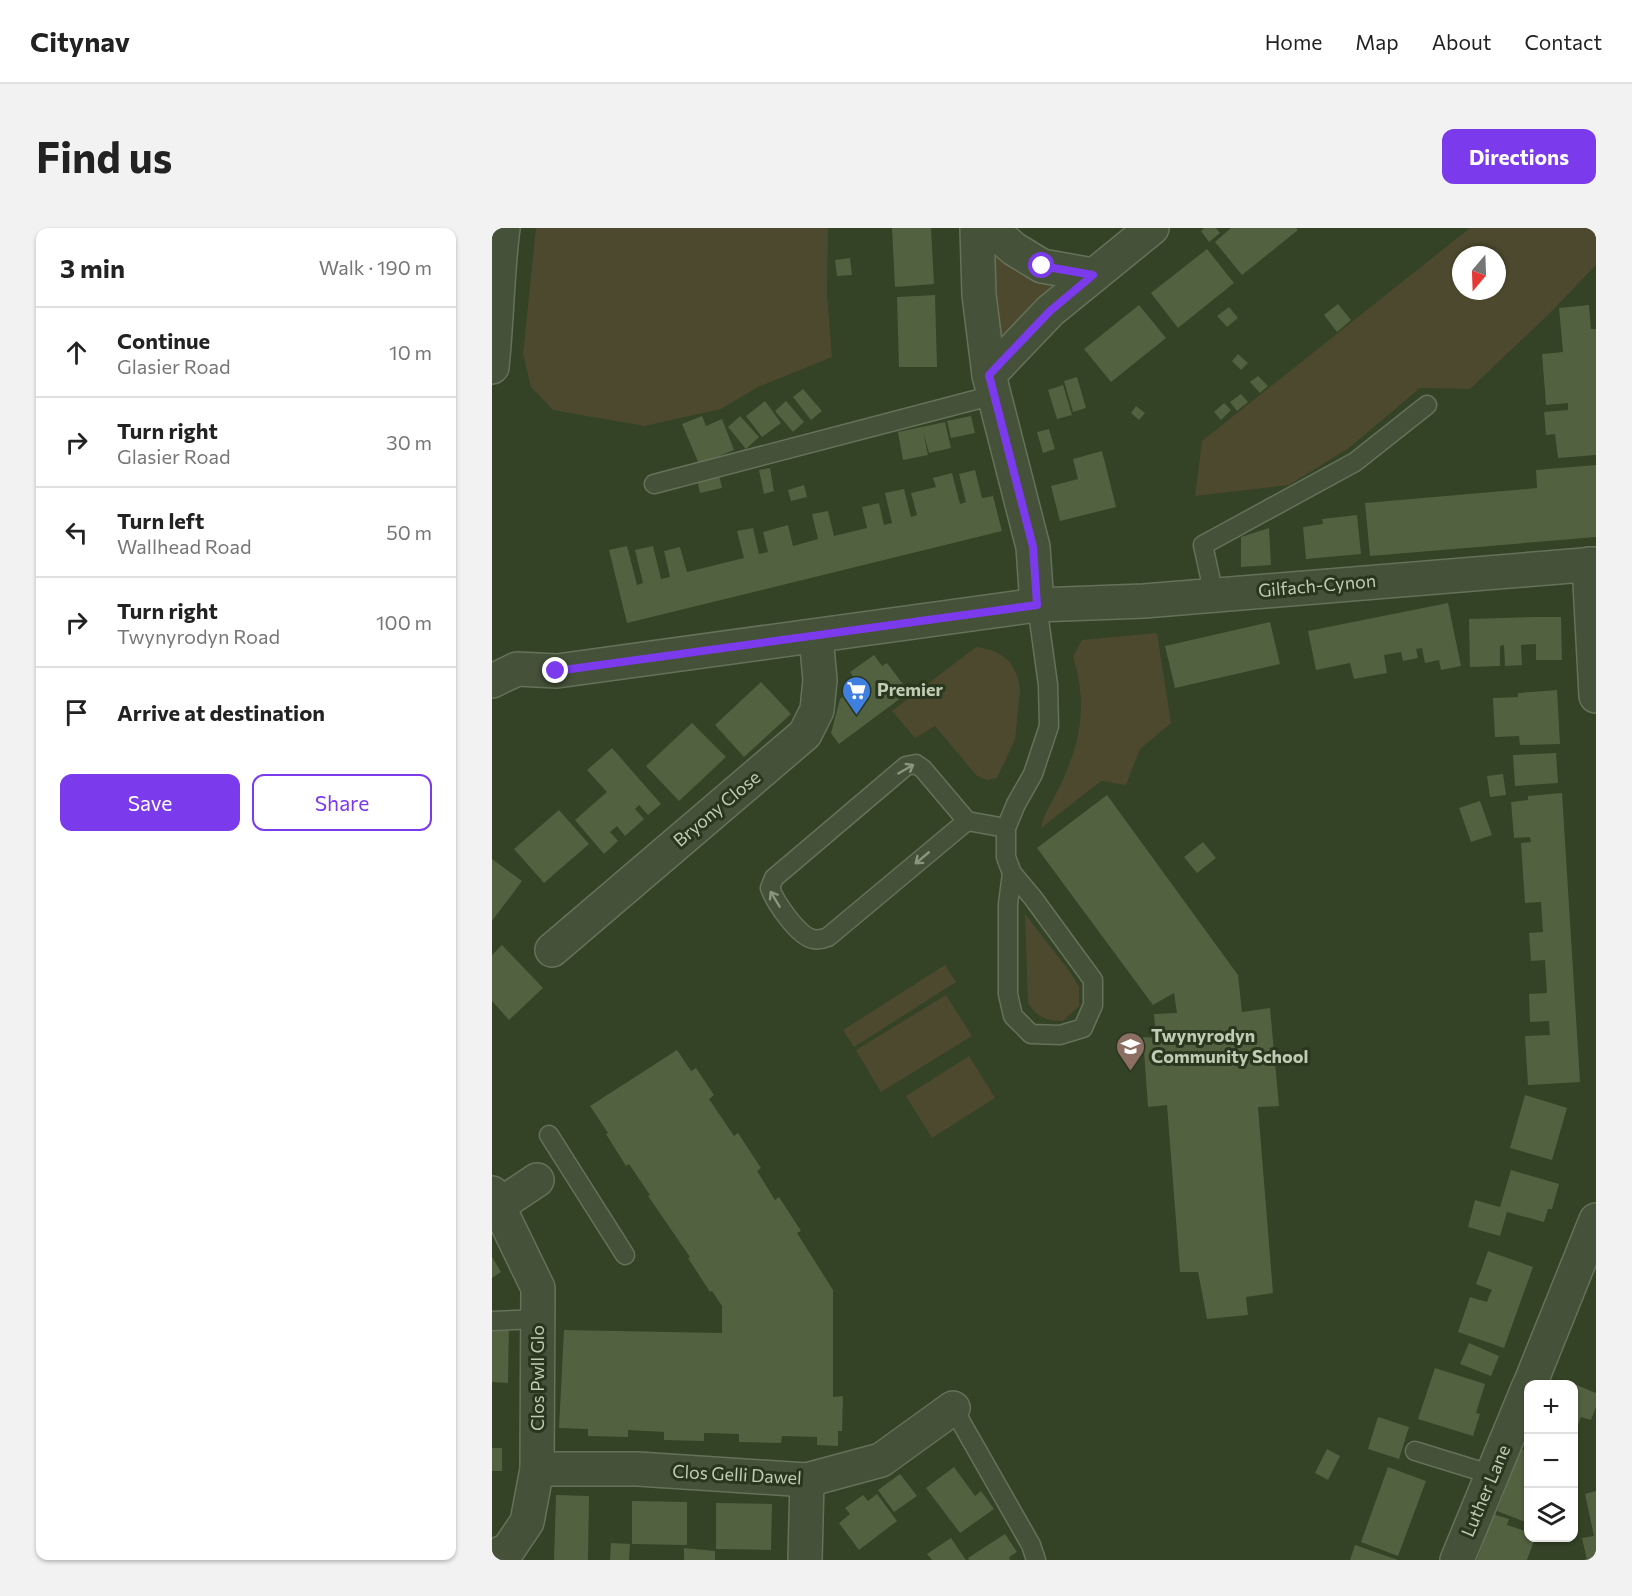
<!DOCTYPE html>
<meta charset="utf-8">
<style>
body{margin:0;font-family:Commissioner,sans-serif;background:#f2f2f2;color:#222}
.controls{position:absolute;right:18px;bottom:18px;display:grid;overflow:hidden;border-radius:12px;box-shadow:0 2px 4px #0004}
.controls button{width:54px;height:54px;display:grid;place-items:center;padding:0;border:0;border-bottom:2px solid #e0e0e0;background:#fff;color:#222;font:30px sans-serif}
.compass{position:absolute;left:960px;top:18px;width:54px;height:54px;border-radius:50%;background:#fff;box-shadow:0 2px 4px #0004;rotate:199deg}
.stop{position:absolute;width:18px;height:18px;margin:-14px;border:4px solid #7c3aed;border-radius:50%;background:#fff}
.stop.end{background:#7c3aed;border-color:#fff;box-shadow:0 2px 6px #0008}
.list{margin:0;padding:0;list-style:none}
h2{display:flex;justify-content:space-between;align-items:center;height:78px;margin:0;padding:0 24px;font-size:26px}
h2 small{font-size:20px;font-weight:400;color:#767676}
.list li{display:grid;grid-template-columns:39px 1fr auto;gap:18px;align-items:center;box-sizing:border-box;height:90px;padding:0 24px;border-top:2px solid #e0e0e0}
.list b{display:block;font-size:22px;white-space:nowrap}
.list p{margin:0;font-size:20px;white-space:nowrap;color:#767676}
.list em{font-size:20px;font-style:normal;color:#767676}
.actions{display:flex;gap:12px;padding:18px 24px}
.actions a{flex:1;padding:14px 0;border:2px solid #7c3aed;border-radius:12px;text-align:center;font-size:21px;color:#7c3aed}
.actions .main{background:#7c3aed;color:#fff}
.icon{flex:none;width:33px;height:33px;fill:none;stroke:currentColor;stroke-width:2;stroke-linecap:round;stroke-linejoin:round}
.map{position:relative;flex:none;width:1104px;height:1332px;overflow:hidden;border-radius:12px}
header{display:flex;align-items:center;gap:36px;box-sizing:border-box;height:84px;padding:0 30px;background:#fff;border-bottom:2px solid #e0e0e0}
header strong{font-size:28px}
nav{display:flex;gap:33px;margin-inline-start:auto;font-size:21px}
.intro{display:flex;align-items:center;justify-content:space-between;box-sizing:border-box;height:144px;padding:0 36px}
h1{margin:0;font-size:42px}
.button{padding:15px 27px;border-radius:12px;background:#7c3aed;color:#fff;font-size:21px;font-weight:700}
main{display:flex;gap:36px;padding:0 36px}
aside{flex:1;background:#fff;border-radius:12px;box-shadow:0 2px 4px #0004}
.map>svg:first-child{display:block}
.green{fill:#4d492f;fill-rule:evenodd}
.building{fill:#526140}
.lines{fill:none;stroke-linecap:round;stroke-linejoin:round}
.service-casing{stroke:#65725a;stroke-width:21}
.minor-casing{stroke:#65725a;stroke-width:36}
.tertiary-casing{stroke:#65725a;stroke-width:36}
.service{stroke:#455239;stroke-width:18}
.minor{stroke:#455239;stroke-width:33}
.tertiary{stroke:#455239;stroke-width:33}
.oneway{stroke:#89957e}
.route{stroke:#7c3aed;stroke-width:8}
.labels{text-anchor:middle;stroke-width:6;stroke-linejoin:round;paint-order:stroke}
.street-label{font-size:18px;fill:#c0ccb6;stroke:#2a371e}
.poi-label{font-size:18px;font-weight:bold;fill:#c0ccb6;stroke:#2a371e;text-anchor:start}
</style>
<header>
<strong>Citynav</strong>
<nav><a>Home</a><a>Map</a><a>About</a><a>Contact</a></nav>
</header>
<div class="intro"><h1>Find us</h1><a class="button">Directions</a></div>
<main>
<aside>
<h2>3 min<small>Walk · 190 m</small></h2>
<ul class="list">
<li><svg class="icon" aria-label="ahead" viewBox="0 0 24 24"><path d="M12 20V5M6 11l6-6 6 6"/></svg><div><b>Continue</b><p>Glasier Road</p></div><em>10 m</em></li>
<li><svg class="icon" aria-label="right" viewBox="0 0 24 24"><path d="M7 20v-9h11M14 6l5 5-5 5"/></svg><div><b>Turn right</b><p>Glasier Road</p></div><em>30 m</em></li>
<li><svg class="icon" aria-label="left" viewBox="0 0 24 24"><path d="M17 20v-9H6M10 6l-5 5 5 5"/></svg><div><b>Turn left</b><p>Wallhead Road</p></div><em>50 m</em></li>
<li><svg class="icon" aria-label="right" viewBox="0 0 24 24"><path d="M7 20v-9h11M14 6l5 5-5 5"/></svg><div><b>Turn right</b><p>Twynyrodyn Road</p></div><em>100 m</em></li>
<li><svg class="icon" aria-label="arrive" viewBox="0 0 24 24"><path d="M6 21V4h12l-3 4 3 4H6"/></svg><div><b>Arrive at destination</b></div></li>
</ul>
<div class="actions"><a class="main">Save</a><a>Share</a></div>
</aside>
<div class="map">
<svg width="1104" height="1332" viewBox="0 0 1104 1332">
<rect width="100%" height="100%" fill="#344225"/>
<g class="green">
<polygon points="44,0 336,0 335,65 340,129 266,159 229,181 152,198 61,182 39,159 31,126"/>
<path d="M978,0H1104V37L1057,86L978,161L928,160L857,220L797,257L703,268L710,213ZM969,27H1005V63H969Z"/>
<polygon points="502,22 570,57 510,111 505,68"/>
<path d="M665,405L679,495L648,521L634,557L609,553L549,600C552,584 561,573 568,558C589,514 596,476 581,429L590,412Z"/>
<path d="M484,419C510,422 525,434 528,462L523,512L505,550L495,552L485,548L443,498L423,510L400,483Z"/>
<path d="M533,686L578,744L587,759V778L571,793C554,793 545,789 536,775Z"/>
<polygon points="453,737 464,754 362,819 351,802"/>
<polygon points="454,767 480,808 389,864 364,822"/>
<polygon points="477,828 503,870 440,910 414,868"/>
</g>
<g class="building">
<polygon points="400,0 439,0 442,56 403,59"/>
<polygon points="712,0 724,0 728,5 717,14 709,3"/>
<polygon points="739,0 804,0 806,2 750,47 723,14"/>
<polygon points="715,21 742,55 686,100 659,65"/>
<polygon points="358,30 360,47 345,48 343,32"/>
<polygon points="443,67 445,139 407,139 405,69"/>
<polygon points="846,76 859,92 845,104 832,87"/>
<polygon points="647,77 674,110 619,154 592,121"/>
<polygon points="1097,77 1099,101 1104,101 1104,227 1066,230 1063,206 1054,207 1052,184 1076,182 1076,175 1054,177 1050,126 1071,124 1067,80"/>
<polygon points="737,79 746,90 735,99 725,88"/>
<polygon points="746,126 756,135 749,142 740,133"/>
<polygon points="766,148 776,158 768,165 758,154"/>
<polygon points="585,149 594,180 581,184 572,153"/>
<polygon points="571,157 580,187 565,191 556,162"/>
<polygon points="311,161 330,183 319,192 301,169"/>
<polygon points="749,166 756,174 745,183 738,174"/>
<polygon points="273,173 289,195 270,209 254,188"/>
<polygon points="294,173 312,194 301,204 283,183"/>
<polygon points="732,175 739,182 729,192 722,184"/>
<polygon points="644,178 653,185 647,192 639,185"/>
<polygon points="210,188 214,198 230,191 242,222 207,236 190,196"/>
<polygon points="248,188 267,209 254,221 236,199"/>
<polygon points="479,188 483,205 459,210 455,193"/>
<polygon points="453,194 459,220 437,225 431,203 436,227 411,232 406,204"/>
<polygon points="557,201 563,221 551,225 545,204"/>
<polygon points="610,223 624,279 568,293 559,258 586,251 581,231"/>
<polygon points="1104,237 1104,309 878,328 873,275 1045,260 1044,242"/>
<polygon points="278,240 282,263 272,266 267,242"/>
<polygon points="483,242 490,270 501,268 510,303 135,395 117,322 135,318 145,357 151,355 143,322 161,318 169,351 178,349 172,323 188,319 195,344 252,330 245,303 261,300 267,326 276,324 271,304 296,297 301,318 326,311 320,286 336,283 342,308 375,300 370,279 387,275 392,297 400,295 393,265 412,261 419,289 425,287 419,265 444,259 441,250 460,245 468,276 474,274 467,246"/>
<polygon points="227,247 230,260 208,265 205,252"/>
<polygon points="312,257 315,269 299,273 296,262"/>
<polygon points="865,287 869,326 814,331 811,299 831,296 830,291"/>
<polygon points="777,300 779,337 749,339 749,309"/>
<polygon points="956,375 969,438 949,442 947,432 933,435 930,420 924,421 926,430 911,433 909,424 892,427 895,445 878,448 862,451 858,435 824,442 816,403"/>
<polygon points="1044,389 1069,389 1070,432 1044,432 1044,416 1029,417 1030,437 1013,438 1012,417 1008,418 1008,438 978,439 977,391"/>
<polygon points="778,394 788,436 683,460 673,418"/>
<polygon points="382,427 390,438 395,435 417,464 347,516 339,505 348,471 367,457 358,444"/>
<polygon points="269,454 299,486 252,529 223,497"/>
<polygon points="1065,462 1068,516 1028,517 1027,508 1003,509 1001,470 1026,469 1026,465"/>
<polygon points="200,495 234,529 187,573 154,538"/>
<polygon points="120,520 169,576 156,587 147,577 143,581 152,591 133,608 125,598 118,604 126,613 112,626 83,592 115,564 95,542"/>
<polygon points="1064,525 1066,555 1023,558 1021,527"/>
<polygon points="1011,546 1014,567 998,569 995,548"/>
<polygon points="1070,565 1088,854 1036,857 1033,808 1058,807 1057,793 1038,794 1037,766 1055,765 1053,732 1039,733 1037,705 1051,704 1049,674 1033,675 1029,615 1039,614 1038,609 1022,610 1019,574 1036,572 1036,568"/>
<polygon points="615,567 746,747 750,784 778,780 787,878 766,879 781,1065 754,1069 756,1087 715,1091 706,1044 688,1044 675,877 656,879 651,809 664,810 662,786 685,785 682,765 661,777 545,620"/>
<polygon points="988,573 1000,607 979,614 967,580"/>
<polygon points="67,582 97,616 52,655 22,621"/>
<polygon points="711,614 724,630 705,645 692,629"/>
<polygon points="0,631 30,653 0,693"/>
<polygon points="10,717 51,760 17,792 0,773 0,727"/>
<polygon points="185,822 199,843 204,840 222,867 217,871 242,908 246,905 269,940 265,943 283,972 287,969 309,1003 305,1005 341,1062 341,1169 351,1168 350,1203 346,1203 346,1218 325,1217 325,1209 290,1208 289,1215 247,1214 247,1206 212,1205 212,1213 172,1212 172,1204 136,1202 136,1209 96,1208 96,1201 67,1200 72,1102 230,1105 230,1078 220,1063 218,1064 196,1030 198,1029 156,968 158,967 137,936 134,938 114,906 116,905 98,878"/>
<polygon points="1033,867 1075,880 1060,932 1018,920"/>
<polygon points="1019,942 1067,956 1060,981 1056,981 1052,994 1015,984 1008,1008 976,999 983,972 1008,979"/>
<polygon points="996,1023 1041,1039 1012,1120 966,1104 978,1069 995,1074 997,1068 1000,1062 984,1056"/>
<polygon points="0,1029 9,1044 0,1050"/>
<polygon points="0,1096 17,1096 16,1155 0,1154"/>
<polygon points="977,1115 1007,1128 999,1148 968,1136"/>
<polygon points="943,1140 993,1156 984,1185 988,1186 981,1208 926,1191"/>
<polygon points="1082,1156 1104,1165 1104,1179 1099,1192 1089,1189 1083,1204 1082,1203"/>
<polygon points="886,1189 917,1199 907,1231 876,1221"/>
<rect x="0" y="1220" width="10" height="23"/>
<polygon points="835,1221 848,1228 836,1252 823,1245"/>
<polygon points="1029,1221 1036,1224 1036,1295 1005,1283"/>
<polygon points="462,1239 483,1268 489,1263 502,1281 468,1305 434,1260"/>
<polygon points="896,1239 934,1253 906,1328 869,1314"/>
<polygon points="408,1246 425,1268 402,1284 386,1262"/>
<polygon points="1104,1263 1104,1332 1095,1332 1090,1310 1102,1308 1093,1266"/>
<polygon points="385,1266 405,1293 367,1322 347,1295 358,1286 353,1280 371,1267 376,1273"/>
<polygon points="64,1267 97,1268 96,1332 62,1332"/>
<polygon points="140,1273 195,1274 195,1317 140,1316"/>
<polygon points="224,1275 280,1276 279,1322 224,1321"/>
<polygon points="994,1284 1017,1291 1015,1297 1036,1304 1036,1310 1043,1310 1035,1332 985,1332 993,1310 986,1307"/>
<polygon points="513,1306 525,1324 517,1329 518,1332 477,1332 476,1330"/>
<polygon points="459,1310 474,1332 440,1332 435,1326"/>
<polygon points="119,1315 138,1316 137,1332 118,1332"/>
<polygon points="863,1317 906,1332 858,1332"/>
<polygon points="192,1320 223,1323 223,1332 192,1332"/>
</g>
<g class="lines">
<defs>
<g id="service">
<polyline points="162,256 502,167"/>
<polyline points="722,367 711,317 863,234 935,177"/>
<path d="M475,593L336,709C331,711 326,712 321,711C306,708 283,674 278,660L282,650L414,538L424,536L431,541L475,593L514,600"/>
<polyline points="520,645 516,676 516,766 521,788 539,806 568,807 591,800 601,777 601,752 541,670 520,645 514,629 514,600 524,576 541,546 557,498 556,457 545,377"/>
<polyline points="57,907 133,1027"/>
<polyline points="0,1093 46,1091"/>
<polyline points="461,1180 539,1317 544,1332"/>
<polyline points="923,1223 1001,1247"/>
</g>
<g id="minor">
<polyline points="485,0 487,67 497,147 541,319 545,377"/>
<polyline points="498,0 522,21 550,38 601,47"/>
<path d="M0,139C5,92 5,46 11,0"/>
<polyline points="497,147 558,83 660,0"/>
<polyline points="1097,336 1104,468"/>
<polyline points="60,722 313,506 325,482 328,452 324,408"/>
<polyline points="0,965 46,1060 45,1241 35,1294 16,1322 0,1329"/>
<polyline points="6,978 45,952"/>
<polyline points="1038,1156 1104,992"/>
<polyline points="45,1241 146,1241 315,1252 389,1232 461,1180"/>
<polyline points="313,1332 315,1252"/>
<polyline points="965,1332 1036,1160"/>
</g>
<polyline id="tertiary" points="0,453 25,441 65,443 545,377 652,373 1104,336"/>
</defs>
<use href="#service" class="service-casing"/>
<use href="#minor" class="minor-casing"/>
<use href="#tertiary" class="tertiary-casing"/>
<use href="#service" class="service"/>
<use href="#minor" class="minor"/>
<use href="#tertiary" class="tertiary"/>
</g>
<defs><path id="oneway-shaft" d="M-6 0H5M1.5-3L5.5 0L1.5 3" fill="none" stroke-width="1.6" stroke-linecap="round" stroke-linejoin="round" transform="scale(1.5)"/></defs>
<g class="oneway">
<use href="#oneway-shaft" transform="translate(414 541) rotate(-30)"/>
<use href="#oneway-shaft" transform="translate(430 630) rotate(140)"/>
<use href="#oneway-shaft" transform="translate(283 671) rotate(-121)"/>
</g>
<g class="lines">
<polyline class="route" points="64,443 545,377 541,319 497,147 558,83 601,47 550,38"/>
</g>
<defs>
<symbol id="supermarket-pin" viewBox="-11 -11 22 30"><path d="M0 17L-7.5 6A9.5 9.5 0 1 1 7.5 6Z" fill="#3f7fe0" stroke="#2a371e"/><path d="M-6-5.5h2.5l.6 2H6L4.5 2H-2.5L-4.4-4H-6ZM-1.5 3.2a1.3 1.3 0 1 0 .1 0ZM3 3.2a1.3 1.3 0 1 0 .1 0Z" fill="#fff"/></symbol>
<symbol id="school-pin" viewBox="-11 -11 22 30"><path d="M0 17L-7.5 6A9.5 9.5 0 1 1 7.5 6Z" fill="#8d6e63" stroke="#2a371e"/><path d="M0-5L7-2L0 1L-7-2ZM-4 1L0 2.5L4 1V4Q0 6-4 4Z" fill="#fff"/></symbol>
</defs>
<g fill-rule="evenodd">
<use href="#supermarket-pin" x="348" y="446" width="33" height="45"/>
<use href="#school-pin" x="622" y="802" width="33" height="45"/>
</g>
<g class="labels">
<g class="street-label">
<text transform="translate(825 358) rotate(-5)" y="6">Gilfach-Cynon</text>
<text transform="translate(225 581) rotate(-40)" y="6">Bryony Close</text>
<text transform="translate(46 1150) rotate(-90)" y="6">Clos Pwll Glo</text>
<text transform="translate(245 1247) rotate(3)" y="6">Clos Gelli Dawel</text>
<text transform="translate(994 1263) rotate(-67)" y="6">Luther Lane</text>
</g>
<g class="poi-label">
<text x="385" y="468">Premier</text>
<text x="659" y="814">Twynyrodyn<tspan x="659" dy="21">Community School</tspan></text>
</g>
</g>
</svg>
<div class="controls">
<button>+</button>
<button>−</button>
<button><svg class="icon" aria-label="layers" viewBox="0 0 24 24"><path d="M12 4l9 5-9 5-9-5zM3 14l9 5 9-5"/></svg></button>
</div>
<svg class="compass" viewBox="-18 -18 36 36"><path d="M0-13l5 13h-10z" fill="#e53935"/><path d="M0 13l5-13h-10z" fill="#767676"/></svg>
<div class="stop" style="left:550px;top:38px"></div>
<div class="stop end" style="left:64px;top:443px"></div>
</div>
</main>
